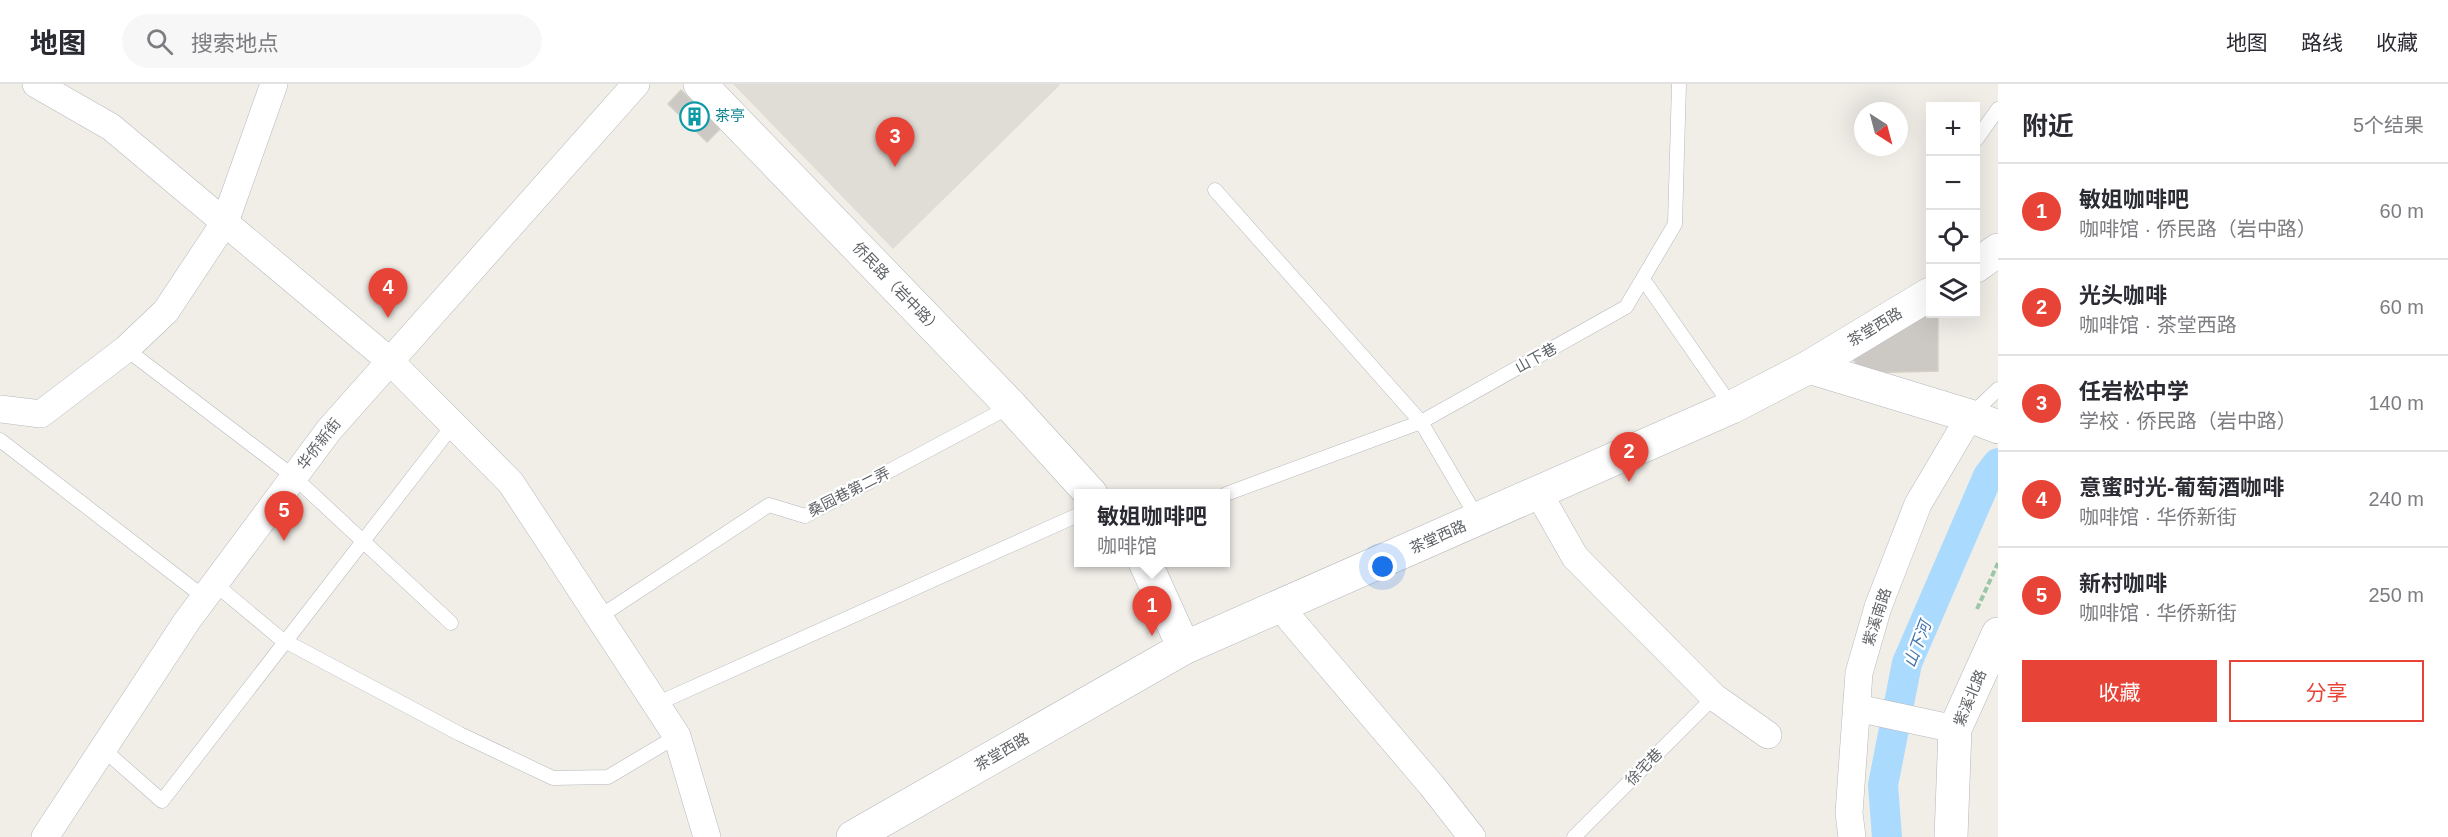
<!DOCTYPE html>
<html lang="zh">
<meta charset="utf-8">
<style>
body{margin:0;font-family:Helvetica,"Noto Sans SC",sans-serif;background:#f7f7f7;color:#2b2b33}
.controls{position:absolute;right:18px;top:18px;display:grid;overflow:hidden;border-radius:0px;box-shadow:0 6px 24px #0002}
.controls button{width:54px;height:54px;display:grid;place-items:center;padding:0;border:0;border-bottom:2px solid #e1e1e2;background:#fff;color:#2b2b33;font:30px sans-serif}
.compass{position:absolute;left:1854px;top:18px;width:54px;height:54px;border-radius:50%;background:#fff;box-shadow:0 6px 24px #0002;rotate:144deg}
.you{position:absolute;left:1383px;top:483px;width:21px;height:21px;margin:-15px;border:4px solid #fff;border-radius:50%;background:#1a73e8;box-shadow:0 0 0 9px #1a73e833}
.badge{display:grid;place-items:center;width:39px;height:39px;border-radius:50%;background:#e84337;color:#fff;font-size:20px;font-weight:700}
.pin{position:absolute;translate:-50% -50px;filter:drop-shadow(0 2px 3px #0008)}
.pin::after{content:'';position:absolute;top:32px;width:21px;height:18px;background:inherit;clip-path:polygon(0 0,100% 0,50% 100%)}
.popup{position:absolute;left:1074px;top:405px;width:156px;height:78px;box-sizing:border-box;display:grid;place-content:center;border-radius:0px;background:#fff;filter:drop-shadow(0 2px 4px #0005);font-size:20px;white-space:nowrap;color:#7c7c81}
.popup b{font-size:22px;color:#2b2b33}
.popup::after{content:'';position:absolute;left:50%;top:100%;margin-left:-12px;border:12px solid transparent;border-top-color:#fff}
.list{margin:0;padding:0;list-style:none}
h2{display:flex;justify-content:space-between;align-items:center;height:78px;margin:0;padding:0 24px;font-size:26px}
h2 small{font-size:20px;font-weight:400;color:#7c7c81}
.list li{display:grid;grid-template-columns:39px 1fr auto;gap:18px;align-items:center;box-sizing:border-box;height:96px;padding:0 24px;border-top:2px solid #e1e1e2}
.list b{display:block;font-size:22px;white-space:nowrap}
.list p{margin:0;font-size:20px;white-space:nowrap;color:#7c7c81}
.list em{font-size:20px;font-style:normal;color:#7c7c81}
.actions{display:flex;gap:12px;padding:18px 24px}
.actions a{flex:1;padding:14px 0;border:2px solid #e84337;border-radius:0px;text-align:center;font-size:21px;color:#e84337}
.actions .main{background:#e84337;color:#fff}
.icon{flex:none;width:33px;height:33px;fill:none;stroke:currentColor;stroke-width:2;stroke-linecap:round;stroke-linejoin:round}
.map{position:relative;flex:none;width:1998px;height:753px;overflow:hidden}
header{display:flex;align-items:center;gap:36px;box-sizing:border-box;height:84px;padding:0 30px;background:#fff;border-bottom:2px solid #e1e1e2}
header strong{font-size:28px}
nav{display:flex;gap:33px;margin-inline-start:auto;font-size:21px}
.search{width:420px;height:54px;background:#f7f7f7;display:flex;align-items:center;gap:15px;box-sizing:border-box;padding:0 21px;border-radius:33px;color:#7c7c81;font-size:22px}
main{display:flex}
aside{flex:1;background:#fff}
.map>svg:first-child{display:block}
.education{fill:#e0ddd6}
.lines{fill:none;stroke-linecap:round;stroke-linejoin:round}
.canal{stroke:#aadafe;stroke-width:30}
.building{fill:#ccc9c4;stroke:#d5d0c6;stroke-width:1.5}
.lane-casing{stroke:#b5b8bc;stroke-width:15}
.street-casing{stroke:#b5b8bc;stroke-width:28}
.secondary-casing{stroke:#b4b7bb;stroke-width:34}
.path{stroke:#9cc6a8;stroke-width:4;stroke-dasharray:6 3;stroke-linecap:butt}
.lane{stroke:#fff;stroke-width:14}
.street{stroke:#fff;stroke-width:27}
.secondary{stroke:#fff;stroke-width:33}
.labels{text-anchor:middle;stroke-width:4.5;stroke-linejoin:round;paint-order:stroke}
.culture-label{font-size:15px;fill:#0d838f;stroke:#fff;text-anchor:start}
.street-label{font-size:15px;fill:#5f6367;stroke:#fff}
.water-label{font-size:16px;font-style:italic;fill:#4274a8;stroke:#fff}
</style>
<header>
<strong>地图</strong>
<div class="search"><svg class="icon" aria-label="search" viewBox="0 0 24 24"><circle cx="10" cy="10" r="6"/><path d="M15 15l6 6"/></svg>搜索地点</div>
<nav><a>地图</a><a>路线</a><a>收藏</a></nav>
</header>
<main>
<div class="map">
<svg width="1998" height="753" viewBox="0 0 1998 753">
<rect width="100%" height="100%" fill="#f1eee8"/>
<polygon class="education" points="733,0 1059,0 1060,1 893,165"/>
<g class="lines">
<polyline class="canal" points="1887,753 1883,701 1907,579 1988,392 1998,379"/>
</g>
<g class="building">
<polygon points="681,6 720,45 707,58 668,20"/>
<polygon points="1930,226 1930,230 1938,230 1938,287 1863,289 1852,274"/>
</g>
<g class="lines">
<defs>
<g id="lane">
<polyline points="1976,56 1998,25"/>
<polyline points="1215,106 1421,338 1478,435"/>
<polyline points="1643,195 1732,323"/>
<polyline points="126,265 294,393 451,539"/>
<polyline points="1970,332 1998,305"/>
<polyline points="0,356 205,514"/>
<polyline points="1226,410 1421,338 1626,223 1675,140 1679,0"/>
<polyline points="215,500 281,555 460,650 553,694 608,693 677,652"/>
<polyline points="599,533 769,421 805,432 1011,322"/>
<polyline points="656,620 1078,431"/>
<polyline points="103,665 162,717 453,341"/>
<polyline points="1574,753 1714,613"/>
</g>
<g id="street">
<polyline points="36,0 111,43 390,277 511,399 677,652 707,753"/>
<polyline points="0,325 41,330 126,265 166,227 225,138 274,0"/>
<polyline points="1538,408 1575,473 1714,613 1768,651"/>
<polyline points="1279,522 1432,702 1472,753"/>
<polyline points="1857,624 1955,645"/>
<polyline points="45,753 187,537 329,346 636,0"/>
<polyline points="1852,753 1849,729 1859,589 1878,523 1918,420 1970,332"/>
</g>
<g id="secondary">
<polyline points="700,0 1011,322 1091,410"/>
<polyline points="1976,182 1998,166"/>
<polyline points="1809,283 1970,332 1998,343"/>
<polyline points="1145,478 1184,564"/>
<polyline points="853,753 1184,564 1732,323 1809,283 1930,210"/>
<polyline points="1951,753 1955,645 1998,550"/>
</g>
</defs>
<use href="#lane" class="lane-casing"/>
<use href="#street" class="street-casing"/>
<use href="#secondary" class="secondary-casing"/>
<polyline class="path" points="1977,525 1998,479"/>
<use href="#lane" class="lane"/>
<use href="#street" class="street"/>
<use href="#secondary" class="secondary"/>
</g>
<defs>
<symbol id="building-ring" viewBox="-11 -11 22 22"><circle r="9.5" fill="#fff" stroke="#0f9aa8" stroke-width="1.5"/><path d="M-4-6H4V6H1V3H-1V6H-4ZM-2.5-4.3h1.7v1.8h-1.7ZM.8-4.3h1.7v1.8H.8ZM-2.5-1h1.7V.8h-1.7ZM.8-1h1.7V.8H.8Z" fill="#0f9aa8"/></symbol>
</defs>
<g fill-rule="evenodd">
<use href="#building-ring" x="678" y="16" width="33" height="33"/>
</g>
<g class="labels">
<g class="culture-label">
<text x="715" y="37">茶亭</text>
</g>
<g class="street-label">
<text transform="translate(897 204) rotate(46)" y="5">侨民路（岩中路）</text>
<text transform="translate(1875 243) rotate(-31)" y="5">茶堂西路</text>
<text transform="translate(1536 274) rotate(-29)" y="5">山下巷</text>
<text transform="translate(319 360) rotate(-52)" y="5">华侨新街</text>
<text transform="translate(849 408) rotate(-27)" y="5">桑园巷第二弄</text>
<text transform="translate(1438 453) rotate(-24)" y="5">茶堂西路</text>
<text transform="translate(1877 533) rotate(-72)" y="5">紫溪南路</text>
<text transform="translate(1970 614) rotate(-67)" y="5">紫溪北路</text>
<text transform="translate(1002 668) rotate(-30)" y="5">茶堂西路</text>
<text transform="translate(1644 683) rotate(-45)" y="5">徐宅巷</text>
</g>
<g class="water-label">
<text transform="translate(1917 560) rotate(-69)" y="6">山下河</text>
</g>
</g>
</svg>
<div class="controls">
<button>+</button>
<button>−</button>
<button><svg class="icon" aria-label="locate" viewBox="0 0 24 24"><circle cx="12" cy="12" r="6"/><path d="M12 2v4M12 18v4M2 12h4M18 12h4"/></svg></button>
<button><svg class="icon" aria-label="layers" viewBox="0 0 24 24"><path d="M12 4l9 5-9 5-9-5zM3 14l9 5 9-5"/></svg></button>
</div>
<svg class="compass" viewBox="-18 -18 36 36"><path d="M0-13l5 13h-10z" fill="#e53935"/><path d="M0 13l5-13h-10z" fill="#7c7c81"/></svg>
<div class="you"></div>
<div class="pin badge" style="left:1152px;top:552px">1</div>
<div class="popup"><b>敏姐咖啡吧</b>咖啡馆</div>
<div class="pin badge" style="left:1629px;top:398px">2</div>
<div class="pin badge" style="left:895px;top:83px">3</div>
<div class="pin badge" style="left:388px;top:234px">4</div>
<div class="pin badge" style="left:284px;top:457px">5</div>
</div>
<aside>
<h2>附近<small>5个结果</small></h2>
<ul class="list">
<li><span class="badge">1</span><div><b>敏姐咖啡吧</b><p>咖啡馆 · 侨民路（岩中路）</p></div><em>60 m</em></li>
<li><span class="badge">2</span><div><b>光头咖啡</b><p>咖啡馆 · 茶堂西路</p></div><em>60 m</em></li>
<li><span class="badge">3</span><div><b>任岩松中学</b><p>学校 · 侨民路（岩中路）</p></div><em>140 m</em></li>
<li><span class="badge">4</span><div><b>意蜜时光-葡萄酒咖啡</b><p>咖啡馆 · 华侨新街</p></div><em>240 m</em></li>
<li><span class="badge">5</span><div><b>新村咖啡</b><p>咖啡馆 · 华侨新街</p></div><em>250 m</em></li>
</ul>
<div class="actions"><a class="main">收藏</a><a>分享</a></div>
</aside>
</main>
